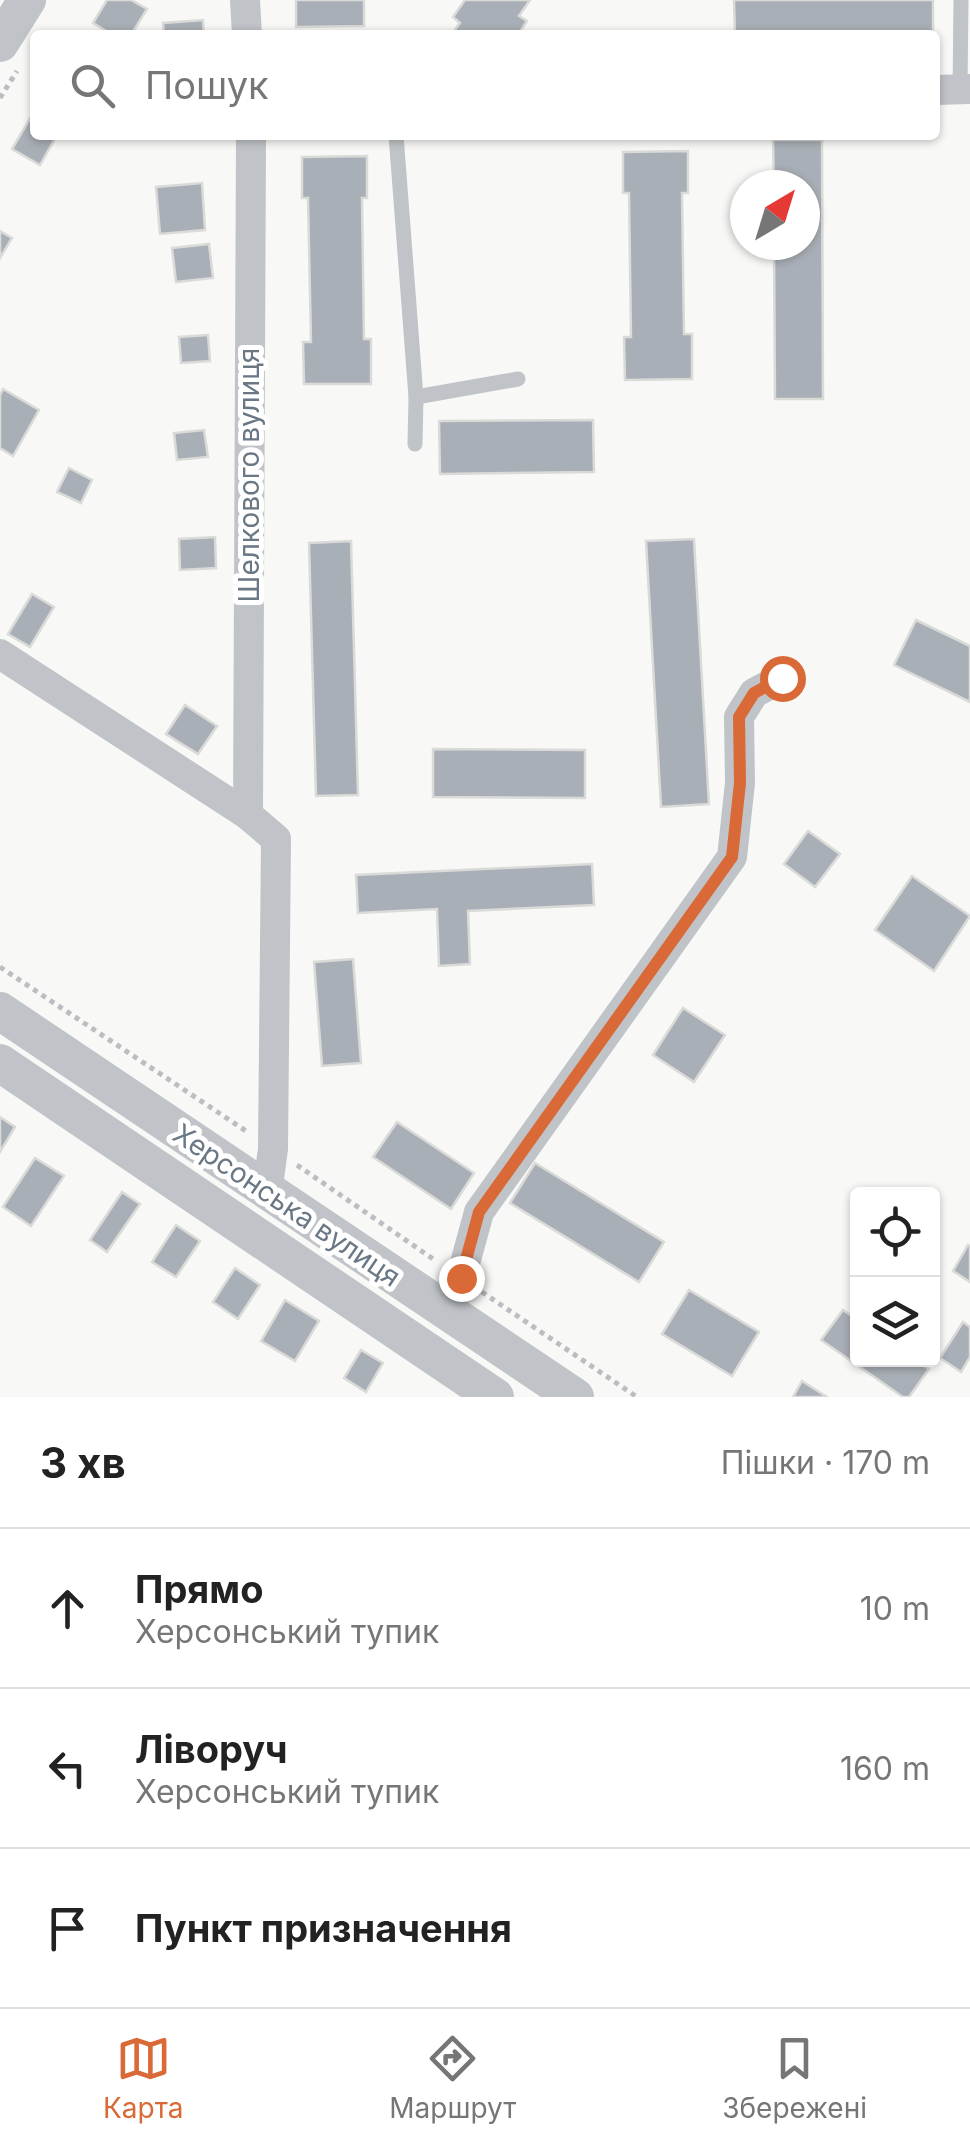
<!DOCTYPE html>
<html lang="uk">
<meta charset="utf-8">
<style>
body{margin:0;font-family:Inter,sans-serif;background:#f6f6f6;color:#222}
.controls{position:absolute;right:30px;bottom:30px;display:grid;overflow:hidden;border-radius:10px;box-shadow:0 2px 8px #0004}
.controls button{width:90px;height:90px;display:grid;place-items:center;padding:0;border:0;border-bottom:2px solid #e0e0e0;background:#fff;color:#222;font:50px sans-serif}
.compass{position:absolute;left:730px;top:170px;width:90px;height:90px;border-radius:50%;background:#fff;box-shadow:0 2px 8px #0004;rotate:38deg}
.stop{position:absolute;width:30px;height:30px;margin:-22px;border:8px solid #d96936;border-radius:50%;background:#fff}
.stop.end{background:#d96936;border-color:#fff;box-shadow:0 2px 10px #0008}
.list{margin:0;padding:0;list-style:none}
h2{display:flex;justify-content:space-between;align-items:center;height:130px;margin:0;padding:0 40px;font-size:42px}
h2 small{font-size:32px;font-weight:400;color:#767676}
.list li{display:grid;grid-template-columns:65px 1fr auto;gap:30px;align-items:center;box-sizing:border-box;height:160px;padding:0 40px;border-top:2px solid #e0e0e0}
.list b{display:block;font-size:38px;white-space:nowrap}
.list p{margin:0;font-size:32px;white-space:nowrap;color:#767676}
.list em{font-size:32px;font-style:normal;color:#767676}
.icon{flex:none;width:55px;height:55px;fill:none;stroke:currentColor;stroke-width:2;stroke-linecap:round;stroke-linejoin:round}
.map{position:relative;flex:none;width:970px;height:1397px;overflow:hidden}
.search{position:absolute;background:#fff;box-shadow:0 2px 8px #0004;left:30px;right:30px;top:30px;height:110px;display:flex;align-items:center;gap:25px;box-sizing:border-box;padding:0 35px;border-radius:10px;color:#767676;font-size:38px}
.sheet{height:610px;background:#fff}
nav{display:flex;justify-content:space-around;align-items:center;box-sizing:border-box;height:140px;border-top:2px solid #e0e0e0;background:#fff;font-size:28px;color:#767676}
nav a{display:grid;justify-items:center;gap:5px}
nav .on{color:#d96936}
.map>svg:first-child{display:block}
.building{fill:#a9afb6;stroke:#dadad9;stroke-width:2.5}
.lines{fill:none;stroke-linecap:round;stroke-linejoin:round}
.path{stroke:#bbbdc0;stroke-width:5;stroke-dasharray:5 5;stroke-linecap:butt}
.service{stroke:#c0c4c8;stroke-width:15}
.minor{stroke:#c0c4c8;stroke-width:30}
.tertiary{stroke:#c0c4c8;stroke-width:38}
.route{stroke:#d96936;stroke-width:12}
.labels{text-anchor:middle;stroke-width:10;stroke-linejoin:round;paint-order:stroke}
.street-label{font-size:28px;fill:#6a7785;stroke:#fff}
</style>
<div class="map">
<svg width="970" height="1397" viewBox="0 0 970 1397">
<rect width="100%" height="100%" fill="#f8f9f6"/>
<g class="building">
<polygon points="107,0 131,0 147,9 131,35 113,35 93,23"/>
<polygon points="296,0 364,0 364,26 296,27"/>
<polygon points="465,0 530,0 519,16 527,21 518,35 451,35 460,23 453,17"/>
<polygon points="734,0 933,0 933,35 735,35"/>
<polygon points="203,20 204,35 164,35 163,23"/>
<polygon points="32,115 35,116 35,135 57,135 40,165 12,149"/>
<polygon points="773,140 822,140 823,399 775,399 774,245 805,245 805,185 774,185"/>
<polygon points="688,151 688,193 682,193 684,334 692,334 692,379 625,380 624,337 631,337 629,193 623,193 623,152"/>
<polygon points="367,156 367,198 362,198 364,339 371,339 371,384 304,384 303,342 311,342 308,198 302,198 302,157"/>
<polygon points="202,183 205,230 160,234 156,187"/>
<polygon points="0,231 12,238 0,258"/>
<polygon points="209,244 213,278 176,282 172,248"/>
<polygon points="208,335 210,361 181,363 179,337"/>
<polygon points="3,389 39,410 13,456 0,448 0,395"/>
<polygon points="593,420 594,472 440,474 439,421"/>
<polygon points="204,430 208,457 177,460 174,433"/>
<polygon points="69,468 92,480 81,503 57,492"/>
<polygon points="215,537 216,568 180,570 179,539"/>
<polygon points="694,539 709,804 661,807 646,541"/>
<polygon points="351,541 358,795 316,796 309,543"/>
<polygon points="32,594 54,607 30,647 8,634"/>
<polygon points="916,620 970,646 970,702 894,665"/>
<polygon points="185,705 217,726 198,754 166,734"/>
<polygon points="433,749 585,750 585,798 433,797"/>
<polygon points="808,831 840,854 815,887 784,864"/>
<polygon points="592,864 594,905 468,911 470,964 439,966 437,909 358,913 356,875"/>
<polygon points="912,876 970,916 934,971 875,930"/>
<polygon points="353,959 361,1063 322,1066 314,962"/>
<polygon points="683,1008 725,1035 694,1082 653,1055"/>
<polygon points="0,1117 15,1127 0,1152"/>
<polygon points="397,1122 474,1173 451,1209 373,1157"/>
<polygon points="35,1158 64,1176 31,1226 3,1207"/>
<polygon points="535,1163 664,1242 639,1282 510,1203"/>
<polygon points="122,1192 140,1204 107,1252 90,1240"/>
<polygon points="176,1225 200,1241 176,1277 152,1262"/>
<polygon points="968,1245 970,1246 970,1282 953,1271"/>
<polygon points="235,1268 260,1285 238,1319 213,1302"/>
<polygon points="689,1290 759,1332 732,1376 662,1334"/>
<polygon points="285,1300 319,1321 295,1361 261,1341"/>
<polygon points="843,1310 858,1320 858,1360 915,1360 929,1369 909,1397 903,1397 821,1340"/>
<polygon points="963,1322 970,1327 970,1357 961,1372 940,1358"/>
<polygon points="361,1350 383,1363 366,1392 344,1378"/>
<polygon points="802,1381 827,1397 793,1397"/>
</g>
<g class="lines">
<g class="path">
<polyline points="0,98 17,71"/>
<polyline points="0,967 246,1131"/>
<polyline points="297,1165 436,1261"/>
<polyline points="482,1292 637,1397"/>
</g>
<g class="service">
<polyline points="960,89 961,0"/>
<polyline points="396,135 416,397 415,444"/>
<polyline points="416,397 518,379"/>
</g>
<g class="minor">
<polyline points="245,0 247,35"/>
<polyline points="935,90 970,89"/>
<polyline points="251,135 248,815 276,839 273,1149 267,1193"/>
<polyline points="0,654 248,815"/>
<polyline points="445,1312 461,1278 479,1212 732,857 740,783 739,717 754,693 782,678"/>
</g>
<g class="tertiary">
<polyline points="0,43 27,0"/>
<polyline points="0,1011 575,1397"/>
<polyline points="0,1063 495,1397"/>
</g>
</g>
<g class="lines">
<polyline class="route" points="461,1278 479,1212 732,857 740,783 739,717 754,693 782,678"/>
</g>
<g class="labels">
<g class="street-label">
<text transform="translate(249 475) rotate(-90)" y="10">Шелкового вулиця</text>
<text transform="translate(287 1205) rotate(34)" y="10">Херсонська вулиця</text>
</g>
</g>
</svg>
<div class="controls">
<button><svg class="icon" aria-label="locate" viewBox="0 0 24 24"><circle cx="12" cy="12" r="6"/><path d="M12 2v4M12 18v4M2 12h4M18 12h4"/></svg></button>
<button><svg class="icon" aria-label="layers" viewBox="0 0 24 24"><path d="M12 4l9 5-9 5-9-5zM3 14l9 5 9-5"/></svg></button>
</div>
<svg class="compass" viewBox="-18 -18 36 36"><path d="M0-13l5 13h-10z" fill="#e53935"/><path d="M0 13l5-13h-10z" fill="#767676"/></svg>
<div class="stop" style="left:782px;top:678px"></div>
<div class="stop end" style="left:461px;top:1278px"></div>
<div class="search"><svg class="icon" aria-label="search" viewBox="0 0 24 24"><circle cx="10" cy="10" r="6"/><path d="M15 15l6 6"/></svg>Пошук</div>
</div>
<section class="sheet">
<h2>3 хв<small>Пішки · 170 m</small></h2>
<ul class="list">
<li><svg class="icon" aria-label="ahead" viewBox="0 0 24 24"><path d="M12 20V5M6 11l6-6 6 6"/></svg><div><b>Прямо</b><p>Херсонський тупик</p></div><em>10 m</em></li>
<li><svg class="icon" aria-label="left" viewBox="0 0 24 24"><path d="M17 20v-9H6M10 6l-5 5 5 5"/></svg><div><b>Ліворуч</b><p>Херсонський тупик</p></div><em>160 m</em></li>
<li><svg class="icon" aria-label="arrive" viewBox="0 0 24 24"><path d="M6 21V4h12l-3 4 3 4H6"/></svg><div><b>Пункт призначення</b></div></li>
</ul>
</section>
<nav>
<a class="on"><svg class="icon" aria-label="map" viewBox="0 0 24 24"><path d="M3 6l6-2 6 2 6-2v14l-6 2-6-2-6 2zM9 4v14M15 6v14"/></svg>Карта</a>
<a><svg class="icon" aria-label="directions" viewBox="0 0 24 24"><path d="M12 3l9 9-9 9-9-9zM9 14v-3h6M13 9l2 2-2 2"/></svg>Маршрут</a>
<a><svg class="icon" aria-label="saved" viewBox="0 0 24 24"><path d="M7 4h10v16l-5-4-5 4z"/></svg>Збережені</a>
</nav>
